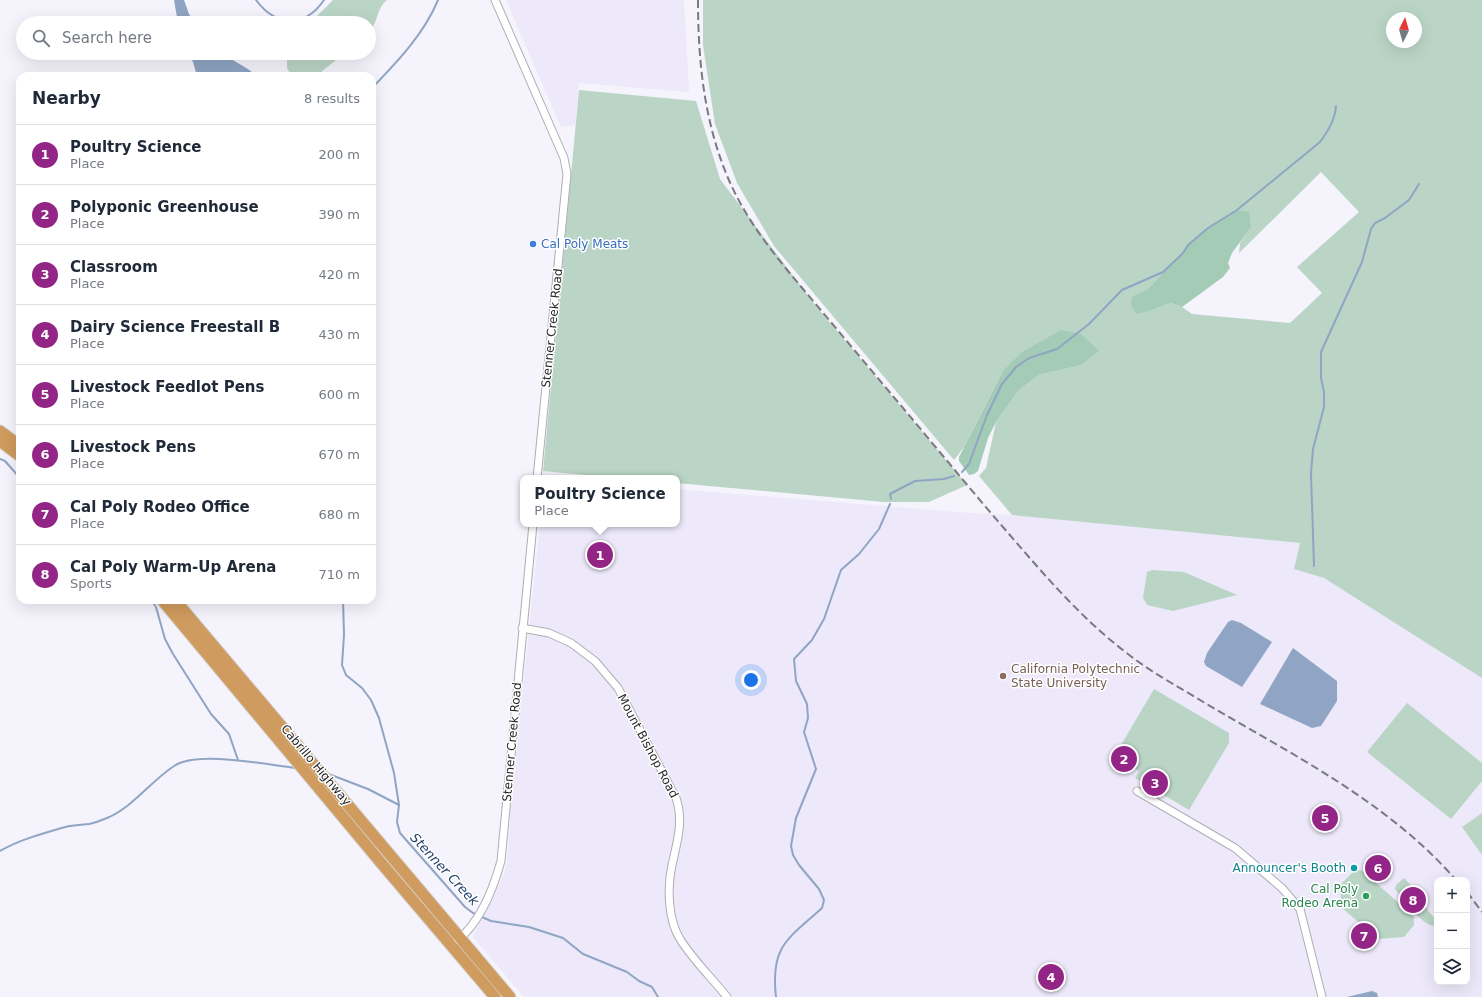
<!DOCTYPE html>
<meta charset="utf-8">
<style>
body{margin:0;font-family:"DejaVu Sans",sans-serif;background:#f6f6f7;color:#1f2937}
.controls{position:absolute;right:12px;bottom:12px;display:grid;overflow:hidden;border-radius:8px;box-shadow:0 4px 16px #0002}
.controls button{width:36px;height:36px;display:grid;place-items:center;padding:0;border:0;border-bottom:1px solid #e0e1e3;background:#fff;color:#1f2937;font:20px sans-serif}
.compass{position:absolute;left:1386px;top:12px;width:36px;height:36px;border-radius:50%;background:#fff;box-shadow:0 4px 16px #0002;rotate:5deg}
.you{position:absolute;left:751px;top:680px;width:14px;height:14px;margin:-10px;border:3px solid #fff;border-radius:50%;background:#1a73e8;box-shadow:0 0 0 6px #1a73e833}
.badge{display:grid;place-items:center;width:26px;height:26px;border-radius:50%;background:#932586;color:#fff;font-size:13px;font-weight:700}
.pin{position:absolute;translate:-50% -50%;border:2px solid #fff;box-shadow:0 1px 4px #0006}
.popup{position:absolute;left:520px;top:475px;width:160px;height:52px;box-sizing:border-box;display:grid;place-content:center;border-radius:8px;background:#fff;filter:drop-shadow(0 1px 3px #0005);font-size:13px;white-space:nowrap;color:#747a83}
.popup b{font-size:15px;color:#1f2937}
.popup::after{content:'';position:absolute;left:50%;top:100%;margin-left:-8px;border:8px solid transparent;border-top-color:#fff}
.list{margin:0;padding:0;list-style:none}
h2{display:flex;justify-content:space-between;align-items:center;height:52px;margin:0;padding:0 16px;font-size:17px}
h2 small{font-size:13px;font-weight:400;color:#747a83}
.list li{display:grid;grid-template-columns:26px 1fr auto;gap:12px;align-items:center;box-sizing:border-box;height:60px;padding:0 16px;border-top:1px solid #e0e1e3}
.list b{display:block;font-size:15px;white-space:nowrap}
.list p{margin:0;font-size:13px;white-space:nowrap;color:#747a83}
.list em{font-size:13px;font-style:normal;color:#747a83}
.icon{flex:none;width:22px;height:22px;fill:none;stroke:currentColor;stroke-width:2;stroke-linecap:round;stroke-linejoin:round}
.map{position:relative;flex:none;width:1482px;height:997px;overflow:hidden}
.search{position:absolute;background:#fff;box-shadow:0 4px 16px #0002;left:16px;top:16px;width:360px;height:44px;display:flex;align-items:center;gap:10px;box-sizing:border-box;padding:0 14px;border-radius:22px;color:#747a83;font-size:15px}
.panel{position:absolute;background:#fff;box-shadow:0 4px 16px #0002;left:16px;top:72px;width:360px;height:532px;border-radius:12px}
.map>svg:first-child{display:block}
.built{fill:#ede9fa;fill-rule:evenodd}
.green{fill:#bad5c6;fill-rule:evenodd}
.forest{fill:#a4cbb5}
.water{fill:#8fa5c3}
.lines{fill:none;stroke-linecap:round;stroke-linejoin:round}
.stream{stroke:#8fa5c3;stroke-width:2}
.minor-casing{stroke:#afadb6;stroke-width:9}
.highway-casing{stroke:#d4d4d4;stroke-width:13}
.minor{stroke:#fff;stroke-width:7}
.highway{stroke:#cf9b5e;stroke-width:11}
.rail{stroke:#7a797f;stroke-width:2;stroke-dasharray:8 4;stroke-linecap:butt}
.shop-dot{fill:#3f7fe0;stroke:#fff;stroke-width:1.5}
.education-dot{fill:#8d6e63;stroke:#fff;stroke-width:1.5}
.culture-dot{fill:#0f9aa8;stroke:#fff;stroke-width:1.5}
.leisure-dot{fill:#2e9e5b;stroke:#fff;stroke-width:1.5}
.labels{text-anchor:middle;stroke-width:3;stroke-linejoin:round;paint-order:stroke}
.shop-label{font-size:12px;fill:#366cbe;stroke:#fff;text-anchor:start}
.street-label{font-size:12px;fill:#27262a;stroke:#fff}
.education-label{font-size:12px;fill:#785e54;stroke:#fff;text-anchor:start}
.culture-label{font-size:12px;fill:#0d838f;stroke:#fff;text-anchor:end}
.leisure-label{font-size:12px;fill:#27864d;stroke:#fff;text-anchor:end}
.water-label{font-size:13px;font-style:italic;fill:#23406b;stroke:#fff}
</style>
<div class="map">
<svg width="1482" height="997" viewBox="0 0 1482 997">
<rect width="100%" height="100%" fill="#f5f3fc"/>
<g class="built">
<polygon points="506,0 684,0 689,92 579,83 575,125 561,127"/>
<path d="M677,489L956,512L1012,515L1300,543L1482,558V997H524L473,937L504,874L507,864L512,795L540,524H677ZM1437,880H1467V982H1437Z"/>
</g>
<g class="green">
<path d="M333,0H387C377,7 378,23 369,32V23H310Z"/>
<path d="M703,0H1482V678L1324,578L1294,569L1300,543L1012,515L979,476L986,468L996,422L1019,390L1039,375L1082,365L1099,351L1003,371L964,447L954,460L774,246L737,183L715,124L703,45ZM1392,18H1416V42H1392ZM1321,172L1359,212L1297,267L1322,293L1290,323L1192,314L1182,307L1171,303L1150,311L1132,298L1148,289L1188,245L1208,228L1237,210L1251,226L1240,243L1239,253Z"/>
<polygon points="287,53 345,53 316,76 292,76 287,68"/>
<polygon points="579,90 696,101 720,179 816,306 967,485 929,502 884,502 677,483 677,478 618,478 543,471"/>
<polygon points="1152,570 1184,572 1237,595 1173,611 1147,605 1143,598 1147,572"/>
<polygon points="1154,689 1229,733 1229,743 1189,810 1135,778 1139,771 1114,757"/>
<polygon points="1407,703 1482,763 1482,781 1451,819 1367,752"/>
<polygon points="1482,813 1482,855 1462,827"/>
<polygon points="1355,870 1363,871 1414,917 1414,925 1404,937 1378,939 1342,908 1340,885"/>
<path d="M1404,878C1418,891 1423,908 1437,920V924L1434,926C1422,925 1403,899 1395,889L1396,885Z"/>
</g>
<g class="forest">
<polygon points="1237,210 1249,212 1251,227 1232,253 1228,263 1230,268 1223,277 1182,307 1171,303 1150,311 1136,314 1131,305 1132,297 1148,289 1188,245 1208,228"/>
<polygon points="1061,330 1081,334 1099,351 1082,365 1039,375 1019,390 996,422 988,438 978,471 974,474 969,475 959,461 959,457 1003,371 1022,352"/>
</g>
<g class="water">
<polygon points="174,0 184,0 189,14 195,23 178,23"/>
<path d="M188,53H224C234,63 247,66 256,76H197L193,62Z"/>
<polygon points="1232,620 1241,623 1272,642 1242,687 1206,666 1204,662 1207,653 1228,622"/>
<polygon points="1293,648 1337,681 1337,701 1321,726 1312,728 1260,704"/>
<polygon points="1372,991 1377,993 1378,997 1347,997"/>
</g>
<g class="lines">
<g class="stream">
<path d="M256,0C276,27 305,28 324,0"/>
<path d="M372,88C397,62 424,34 438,0"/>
<polyline points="0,459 5,461 20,478"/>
<path d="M962,472L969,464L987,415L1002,384L1016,367L1029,358L1057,349L1089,324L1122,290L1163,272L1183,253L1188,245L1208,228L1237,210L1320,142C1328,131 1335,120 1336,106"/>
<polyline points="891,499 890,494 915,481 944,479 954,476"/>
<polyline points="1314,566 1311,473 1313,449 1324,407 1324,392 1321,378 1321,352 1362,262 1371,229 1375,223 1385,218 1409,200 1419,184"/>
<polyline points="151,600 156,607 165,639 173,654 211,714 229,734 238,760"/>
<polyline points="343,600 344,635 342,665 346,675 362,688 371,700 379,718 394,773 399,805 397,822 400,833 465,907 473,913 491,921 529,927 563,938 583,954 627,972 639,981 652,987 658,997"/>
<polyline points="326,773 368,789 399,805"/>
<path d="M0,851C19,840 44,833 65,827C74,825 81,825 89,824C95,823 101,820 107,818C133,807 150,782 174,766C197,750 268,765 297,768"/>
<path d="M776,997C770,946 788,939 822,908L824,900L819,889L799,865L793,855L791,846L796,818L816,769L804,732L808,718L807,704L796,681L794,659L812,640L824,619L841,570L859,554L879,529L890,504"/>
</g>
<defs>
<g id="minor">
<polyline points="495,0 564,158 567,174 537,478"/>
<path d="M522,628L549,633L571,643L595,661L618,688L676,798C684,821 677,842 672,865C667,887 668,920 680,939C693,960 712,978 727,997"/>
<polyline points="1137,791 1235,848 1282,888 1300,909 1322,997"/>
<path d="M458,940C481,921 493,890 501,861L533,524"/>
</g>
<g id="highway">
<polyline points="0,431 20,446"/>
<polyline points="0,441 20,456"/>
<polyline points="162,600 382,864 495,997"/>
<polyline points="175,600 510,997"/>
</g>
</defs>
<use href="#minor" class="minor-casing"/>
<use href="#highway" class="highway-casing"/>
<use href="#minor" class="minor"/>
<use href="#highway" class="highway"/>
<g class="rail">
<path d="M698,0C698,61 704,121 728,178C748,225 781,263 814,302C840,333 866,364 892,395C931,441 969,488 1009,534C1046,577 1083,620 1128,654C1152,673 1179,687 1205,703C1293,755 1388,802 1456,880"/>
<polyline points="1467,892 1482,912"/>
</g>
</g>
<circle class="shop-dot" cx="533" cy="244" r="4"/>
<circle class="education-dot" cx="1003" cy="676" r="4"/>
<circle class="culture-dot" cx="1354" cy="868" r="4"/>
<circle class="leisure-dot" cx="1366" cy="896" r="4"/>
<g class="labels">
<g class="shop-label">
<text x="541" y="248">Cal Poly Meats</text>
</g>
<g class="street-label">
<text transform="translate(552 328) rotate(-84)" y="4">Stenner Creek Road</text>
<text transform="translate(512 742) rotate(-85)" y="4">Stenner Creek Road</text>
<text transform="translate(648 746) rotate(62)" y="4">Mount Bishop Road</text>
<text transform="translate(316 765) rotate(50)" y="4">Cabrillo Highway</text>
</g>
<g class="education-label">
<text x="1011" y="673">California Polytechnic<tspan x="1011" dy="14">State University</tspan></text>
</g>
<g class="culture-label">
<text x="1346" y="872">Announcer's Booth</text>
</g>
<g class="leisure-label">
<text x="1358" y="893">Cal Poly<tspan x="1358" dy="14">Rodeo Arena</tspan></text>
</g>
<g class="water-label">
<text transform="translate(445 869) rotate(47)" y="5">Stenner Creek</text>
</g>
</g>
</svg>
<div class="controls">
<button>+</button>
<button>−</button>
<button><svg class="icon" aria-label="layers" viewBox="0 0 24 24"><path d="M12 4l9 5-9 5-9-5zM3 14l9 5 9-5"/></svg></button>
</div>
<svg class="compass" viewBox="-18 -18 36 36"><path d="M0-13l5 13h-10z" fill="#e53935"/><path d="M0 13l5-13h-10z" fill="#747a83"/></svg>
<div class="you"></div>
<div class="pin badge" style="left:600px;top:555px">1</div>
<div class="popup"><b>Poultry Science</b>Place</div>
<div class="pin badge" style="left:1124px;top:759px">2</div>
<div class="pin badge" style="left:1155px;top:783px">3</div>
<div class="pin badge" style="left:1051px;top:977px">4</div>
<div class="pin badge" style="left:1325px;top:818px">5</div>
<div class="pin badge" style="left:1378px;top:868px">6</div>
<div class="pin badge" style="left:1364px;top:936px">7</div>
<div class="pin badge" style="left:1413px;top:900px">8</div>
<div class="search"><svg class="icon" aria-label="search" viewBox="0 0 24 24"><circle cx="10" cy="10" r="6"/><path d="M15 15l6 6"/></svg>Search here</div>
<section class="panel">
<h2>Nearby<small>8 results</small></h2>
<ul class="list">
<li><span class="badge">1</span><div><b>Poultry Science</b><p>Place</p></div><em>200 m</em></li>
<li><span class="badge">2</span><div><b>Polyponic Greenhouse</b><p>Place</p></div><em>390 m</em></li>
<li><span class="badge">3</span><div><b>Classroom</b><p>Place</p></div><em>420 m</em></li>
<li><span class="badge">4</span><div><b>Dairy Science Freestall B</b><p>Place</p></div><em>430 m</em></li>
<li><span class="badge">5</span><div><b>Livestock Feedlot Pens</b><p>Place</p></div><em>600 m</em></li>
<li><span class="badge">6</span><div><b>Livestock Pens</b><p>Place</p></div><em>670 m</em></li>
<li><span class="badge">7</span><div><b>Cal Poly Rodeo Office</b><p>Place</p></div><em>680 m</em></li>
<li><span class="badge">8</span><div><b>Cal Poly Warm-Up Arena</b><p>Sports</p></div><em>710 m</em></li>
</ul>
</section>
</div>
